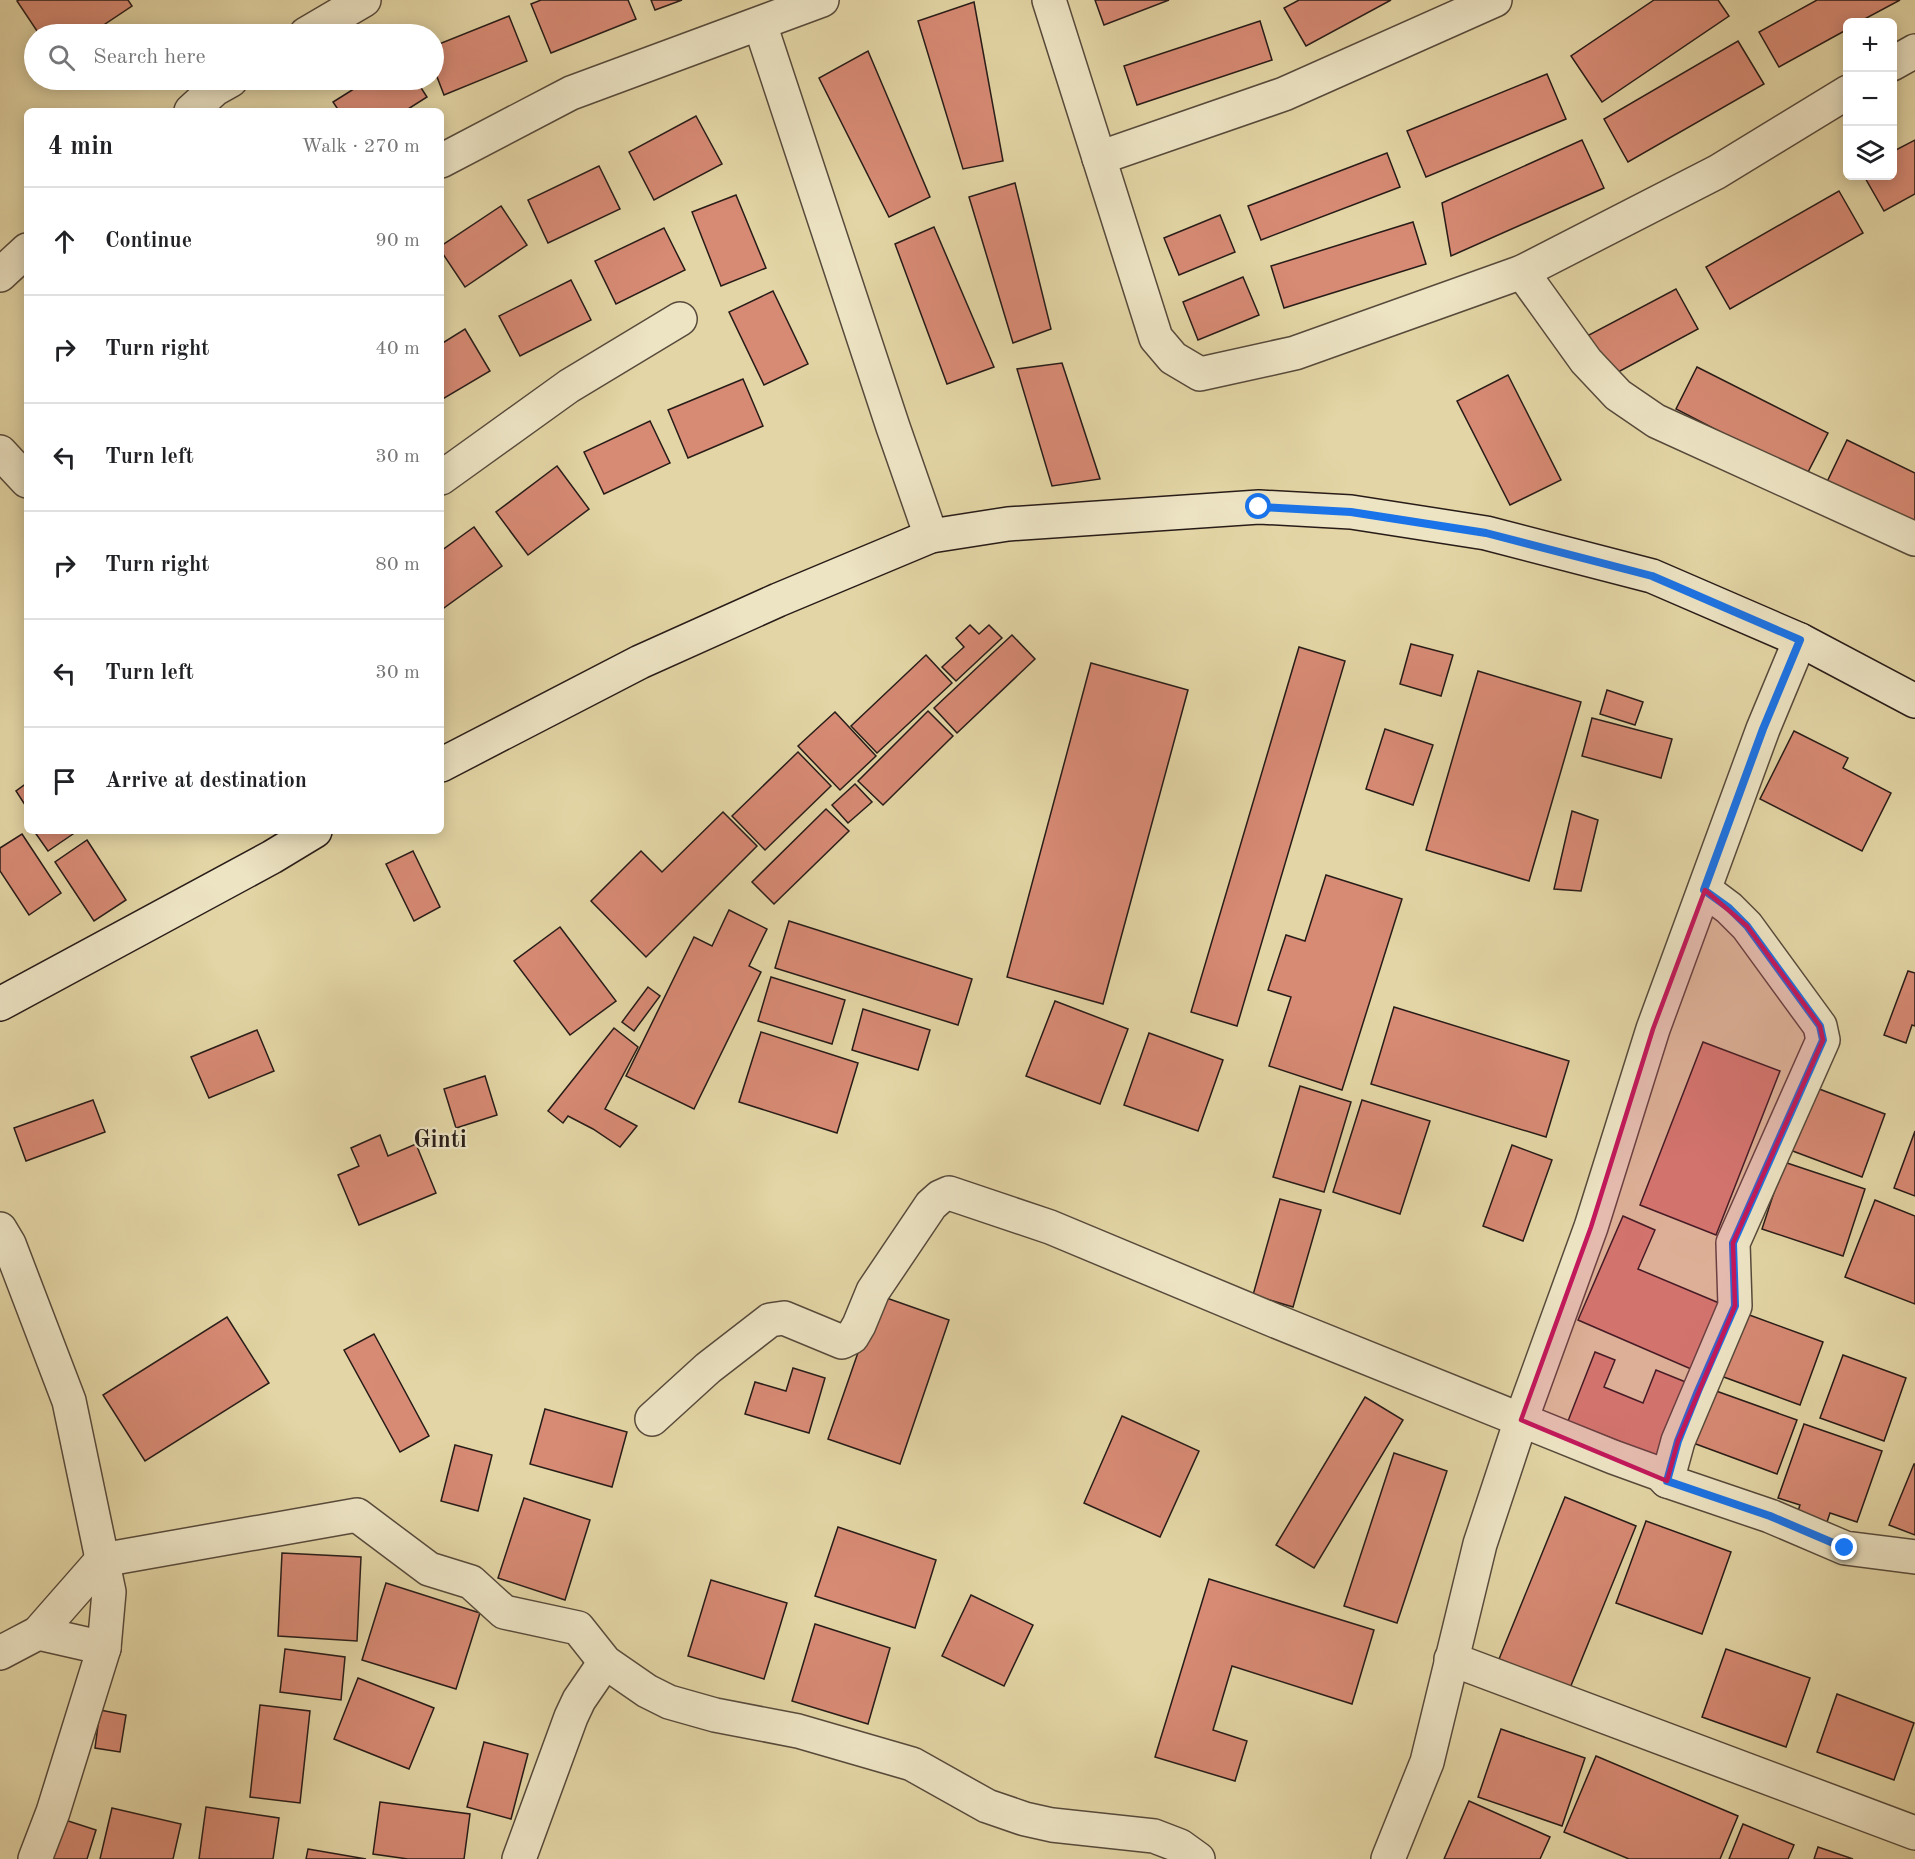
<!DOCTYPE html>
<meta charset="utf-8">
<style>
body{margin:0;font-family:"Old Standard TT",serif;background:#f6f6f6;color:#202124}
.controls{position:absolute;right:18px;top:18px;display:grid;overflow:hidden;border-radius:9px;box-shadow:0 3px 15px #0003}
.controls button{width:54px;height:54px;display:grid;place-items:center;padding:0;border:0;border-bottom:2px solid #e0e0e0;background:#fff;color:#202124;font:30px sans-serif}
.stop{position:absolute;width:18px;height:18px;margin:-14px;border:4px solid #1a73e8;border-radius:50%;background:#fff}
.stop.end{background:#1a73e8;border-color:#fff;box-shadow:0 2px 6px #0008}
.list{margin:0;padding:0;list-style:none}
h2{display:flex;justify-content:space-between;align-items:center;height:78px;margin:0;padding:0 24px;font-size:26px}
h2 small{font-size:20px;font-weight:400;color:#757577}
.list li{display:grid;grid-template-columns:39px 1fr auto;gap:18px;align-items:center;box-sizing:border-box;height:108px;padding:0 24px;border-top:2px solid #e0e0e0}
.list b{display:block;font-size:22px;white-space:nowrap}
.list em{font-size:20px;font-style:normal;color:#757577}
.icon{flex:none;width:33px;height:33px;fill:none;stroke:currentColor;stroke-width:2;stroke-linecap:round;stroke-linejoin:round}
.map{position:relative;flex:none;width:1915px;height:1859px;overflow:hidden}
.search{position:absolute;background:#fff;box-shadow:0 3px 15px #0003;left:24px;top:24px;width:420px;height:66px;display:flex;align-items:center;gap:15px;box-sizing:border-box;padding:0 21px;border-radius:33px;color:#757577;font-size:22px}
.panel{position:absolute;background:#fff;box-shadow:0 3px 15px #0003;left:24px;top:108px;width:420px;height:726px;border-radius:9px}
.map>svg:first-child{display:block}
.building{fill:#d78a74;stroke:#281c18;stroke-width:1.5}
.lines{fill:none;stroke-linecap:round;stroke-linejoin:round}
.minor-casing{stroke:#574a3b;stroke-width:36}
.secondary-casing{stroke:#281c18;stroke-width:36}
.minor{stroke:#ede4c4;stroke-width:33}
.secondary{stroke:#ede4c4;stroke-width:33}
.route{stroke:#1a73e8;stroke-width:8}
.marked{fill:#c2185b;fill-opacity:0.2;stroke:#c2185b;stroke-width:4.5;stroke-linejoin:round}
.labels{text-anchor:middle;stroke-width:4.5;stroke-linejoin:round;paint-order:stroke}
.quarter-label{font-size:24px;font-weight:bold;fill:#281c18;stroke:#ede4c4}
</style>
<div class="map">
<svg width="1915" height="1859" viewBox="0 0 1915 1859">
<rect width="100%" height="100%" fill="#e3d5a5"/>
<filter id="stains"><feTurbulence type="fractalNoise" baseFrequency=".00333" numOctaves="4"/><feColorMatrix values="0 0 0 0 .2 0 0 0 0 .09 0 0 0 0 .02 0 0 0 .5 -.17"/></filter>
<radialGradient id="worn" r=".72"><stop offset=".6" stop-color="#630" stop-opacity="0"/><stop offset="1" stop-color="#630" stop-opacity=".3"/></radialGradient>
<g class="building">
<polygon points="19,0 128,0 132,6 90,34 39,34 17,1"/>
<polygon points="541,0 628,0 636,19 551,53 531,4"/>
<polygon points="651,0 682,0 655,10"/>
<polygon points="1095,0 1169,0 1104,25"/>
<polygon points="1299,0 1391,0 1306,46 1284,8"/>
<polygon points="1654,0 1718,0 1729,16 1602,102 1571,56"/>
<polygon points="1817,0 1900,0 1859,22 1848,22 1848,29 1779,67 1759,32"/>
<polygon points="974,2 1003,161 963,169 918,21"/>
<polygon points="509,16 527,61 444,95 434,69 434,46"/>
<polygon points="1260,21 1272,60 1137,105 1124,66"/>
<polygon points="1738,41 1764,84 1628,162 1604,119"/>
<polygon points="868,51 930,197 889,217 819,78"/>
<polygon points="1547,74 1566,119 1426,177 1407,131"/>
<polygon points="368,80 416,80 427,97 405,111 339,111 333,102"/>
<polygon points="696,116 722,164 654,200 629,152"/>
<polygon points="1582,140 1604,188 1451,256 1442,203"/>
<polygon points="1915,140 1915,194 1884,211 1864,176 1892,176 1892,152"/>
<polygon points="1387,153 1400,187 1261,240 1248,206"/>
<polygon points="599,166 620,209 548,243 528,200"/>
<polygon points="1015,183 1051,329 1013,343 969,197"/>
<polygon points="1839,191 1863,233 1730,309 1706,267"/>
<polygon points="736,195 766,268 721,286 692,212"/>
<polygon points="501,206 527,245 465,287 441,251 441,246"/>
<polygon points="1220,215 1235,252 1179,275 1164,238"/>
<polygon points="1413,222 1426,264 1284,308 1271,266"/>
<polygon points="934,227 994,367 947,384 895,244"/>
<polygon points="664,228 685,270 616,304 595,261"/>
<polygon points="1243,277 1259,315 1198,340 1183,302"/>
<polygon points="571,280 591,320 520,356 499,316"/>
<polygon points="1676,289 1698,329 1609,377 1587,336"/>
<polygon points="773,291 808,364 764,385 729,312"/>
<polygon points="465,329 490,371 441,400 441,344"/>
<polygon points="1062,363 1100,479 1052,486 1017,369"/>
<polygon points="1697,367 1828,433 1806,476 1676,409"/>
<polygon points="1508,375 1561,480 1510,505 1457,401"/>
<polygon points="743,379 763,426 688,458 668,410"/>
<polygon points="650,421 670,463 604,494 584,452"/>
<polygon points="1847,440 1915,473 1915,528 1826,484"/>
<polygon points="557,466 589,509 528,555 496,512"/>
<polygon points="474,527 502,566 441,610 441,551"/>
<polygon points="970,625 979,634 989,625 1002,638 956,681 942,667 964,647 956,638"/>
<polygon points="1012,635 1035,659 957,733 934,708"/>
<polygon points="1411,644 1453,655 1441,696 1400,684"/>
<polygon points="1299,647 1345,661 1237,1026 1191,1012"/>
<polygon points="926,655 952,683 877,753 851,726"/>
<polygon points="1091,663 1188,690 1103,1004 1007,977"/>
<polygon points="1478,671 1581,702 1529,881 1426,850"/>
<polygon points="1607,690 1643,702 1635,725 1600,714"/>
<polygon points="928,711 953,736 883,805 858,781"/>
<polygon points="835,712 876,756 840,790 798,746"/>
<polygon points="1592,718 1672,739 1661,778 1582,756"/>
<polygon points="1385,729 1433,745 1413,805 1366,789"/>
<polygon points="1794,731 1848,758 1843,768 1891,793 1862,851 1760,799"/>
<polygon points="798,752 831,786 765,850 732,816"/>
<polygon points="27,783 27,808 16,791"/>
<polygon points="855,784 872,802 848,823 832,805"/>
<polygon points="826,809 849,831 774,904 752,882"/>
<polygon points="1572,811 1598,820 1581,891 1554,889"/>
<polygon points="723,812 757,846 646,957 591,901 641,851 662,872"/>
<polygon points="34,831 70,831 73,834 48,851"/>
<polygon points="22,834 61,893 29,915 0,871 0,848"/>
<polygon points="87,840 126,900 94,921 55,862"/>
<polygon points="413,851 440,907 414,921 386,864"/>
<polygon points="1326,875 1402,899 1342,1090 1269,1066 1291,997 1268,990 1286,935 1305,941"/>
<polygon points="729,910 767,929 749,966 761,972 694,1109 626,1076 694,937 712,946"/>
<polygon points="789,921 972,979 958,1025 775,968"/>
<polygon points="560,927 616,1001 570,1035 514,961"/>
<polygon points="1908,971 1915,973 1915,1026 1912,1025 1906,1043 1884,1035"/>
<polygon points="771,977 845,1000 832,1044 758,1021"/>
<polygon points="648,987 660,996 634,1031 622,1022"/>
<polygon points="1055,1001 1128,1029 1100,1104 1026,1076"/>
<polygon points="1394,1007 1569,1061 1546,1137 1371,1084"/>
<polygon points="863,1009 930,1030 918,1070 852,1050"/>
<polygon points="614,1028 638,1047 605,1109 637,1126 620,1147 593,1129 568,1116 563,1123 548,1111"/>
<polygon points="257,1030 274,1071 209,1098 191,1057"/>
<polygon points="761,1032 858,1063 837,1133 739,1102"/>
<polygon points="1149,1033 1223,1060 1198,1131 1124,1105"/>
<polygon points="1703,1042 1780,1071 1716,1235 1640,1205"/>
<polygon points="485,1076 497,1115 456,1128 444,1089"/>
<polygon points="1300,1086 1351,1102 1324,1192 1273,1177"/>
<polygon points="1814,1087 1885,1114 1862,1177 1790,1150"/>
<polygon points="93,1100 105,1132 26,1161 14,1128"/>
<polygon points="1362,1100 1430,1121 1400,1214 1333,1192"/>
<polygon points="1915,1131 1915,1196 1894,1188"/>
<polygon points="380,1135 388,1156 416,1144 436,1193 359,1225 338,1175 359,1166 351,1148"/>
<polygon points="1512,1145 1552,1160 1523,1241 1483,1226"/>
<polygon points="1784,1162 1865,1189 1843,1256 1762,1229"/>
<polygon points="1280,1199 1321,1210 1293,1307 1253,1295"/>
<polygon points="1875,1200 1915,1216 1915,1304 1845,1277"/>
<polygon points="1623,1216 1655,1230 1638,1269 1719,1303 1691,1369 1578,1320"/>
<polygon points="878,1295 949,1320 900,1464 828,1439"/>
<polygon points="1744,1313 1823,1342 1800,1405 1721,1376"/>
<polygon points="227,1317 269,1383 145,1461 103,1395"/>
<polygon points="374,1334 429,1436 400,1452 344,1350"/>
<polygon points="1595,1352 1615,1360 1604,1387 1643,1403 1656,1370 1693,1385 1664,1459 1568,1421"/>
<polygon points="1843,1355 1906,1378 1884,1441 1820,1418"/>
<polygon points="793,1368 825,1378 809,1433 745,1414 755,1382 786,1391"/>
<polygon points="1705,1387 1797,1420 1777,1474 1685,1440"/>
<polygon points="1365,1397 1403,1420 1314,1568 1276,1545"/>
<polygon points="545,1409 627,1432 612,1487 530,1464"/>
<polygon points="1122,1416 1199,1451 1160,1537 1084,1503"/>
<polygon points="1804,1424 1882,1451 1857,1522 1830,1513 1825,1528 1796,1517 1800,1505 1778,1498"/>
<polygon points="455,1445 492,1455 478,1511 441,1501"/>
<polygon points="1394,1453 1447,1471 1397,1623 1344,1606"/>
<polygon points="1914,1464 1915,1464 1915,1535 1889,1525"/>
<polygon points="1565,1497 1636,1526 1570,1688 1499,1659"/>
<polygon points="524,1498 590,1520 565,1600 498,1578"/>
<polygon points="1646,1521 1731,1552 1702,1634 1616,1603"/>
<polygon points="838,1527 936,1560 915,1628 815,1596"/>
<polygon points="282,1553 361,1557 357,1641 278,1636"/>
<polygon points="1209,1579 1374,1630 1352,1704 1232,1666 1213,1730 1247,1741 1235,1781 1155,1757"/>
<polygon points="711,1580 787,1603 764,1679 688,1656"/>
<polygon points="386,1583 480,1613 456,1689 362,1660"/>
<polygon points="971,1595 1033,1625 1004,1686 942,1656"/>
<polygon points="815,1624 890,1648 868,1724 792,1701"/>
<polygon points="285,1649 345,1657 341,1700 280,1692"/>
<polygon points="1726,1649 1810,1678 1786,1747 1702,1717"/>
<polygon points="358,1678 434,1708 409,1769 334,1739"/>
<polygon points="1837,1694 1914,1723 1894,1780 1817,1752"/>
<polygon points="260,1705 310,1711 300,1803 250,1797"/>
<polygon points="100,1710 126,1715 120,1752 95,1748"/>
<polygon points="1501,1729 1585,1758 1562,1826 1478,1797"/>
<polygon points="484,1742 528,1754 511,1819 467,1807"/>
<polygon points="1596,1756 1738,1816 1720,1859 1629,1859 1564,1832"/>
<polygon points="1469,1801 1550,1837 1540,1859 1444,1859"/>
<polygon points="380,1802 470,1814 464,1859 408,1859 373,1854"/>
<polygon points="206,1807 279,1818 273,1859 199,1859"/>
<polygon points="112,1808 181,1824 173,1859 100,1859"/>
<polygon points="62,1819 96,1830 87,1859 49,1859"/>
<polygon points="1743,1824 1794,1845 1788,1859 1729,1859"/>
<polygon points="1818,1847 1853,1859 1814,1859"/>
<polygon points="308,1849 366,1859 306,1859"/>
</g>
<g class="lines">
<defs>
<g id="minor">
<polyline points="1049,0 1156,338 1173,358 1200,374 1295,353 1522,272 1717,172 1848,92"/>
<polyline points="760,24 893,427 931,536"/>
<polyline points="306,34 364,0"/>
<polyline points="1892,64 1915,51"/>
<polyline points="191,111 215,89 231,80"/>
<polyline points="1099,158 1284,94 1495,0"/>
<polyline points="441,161 571,93 822,0"/>
<polyline points="1522,272 1586,361 1618,395 1656,421 1915,539"/>
<polyline points="0,275 27,250"/>
<polyline points="0,452 27,481"/>
<polyline points="441,478 569,386 680,319"/>
<polyline points="0,1229 9,1244 69,1401 109,1592 104,1648 53,1812 35,1859"/>
<polyline points="652,1419 708,1368 770,1320 784,1318 842,1342 852,1337 859,1325 873,1291 931,1205 940,1197 949,1193 1050,1227 1273,1320 1613,1457 1660,1474 1667,1481 1770,1516 1845,1548 1915,1557"/>
<polyline points="1667,1481 1678,1441 1735,1306 1733,1243 1823,1040 1820,1026 1747,926 1729,908 1705,890"/>
<polyline points="38,1633 104,1648"/>
<polyline points="0,1653 38,1633 102,1560 357,1515 429,1569 471,1582 504,1612 578,1628 605,1662 647,1691 669,1702 715,1715 798,1731 912,1764 987,1806 1025,1819 1052,1825 1154,1836 1180,1846 1198,1859"/>
<polyline points="1451,1659 1915,1833"/>
<polyline points="519,1859 571,1717 579,1700 605,1662"/>
<polyline points="1388,1859 1427,1762 1480,1544 1521,1420 1591,1227 1653,1029 1763,729 1800,640"/>
</g>
<g id="secondary">
<polyline points="441,765 640,662 778,600 931,536 1008,524 1259,507 1351,512 1486,533 1652,576 1800,640 1915,701"/>
<polyline points="0,1004 272,857 315,831"/>
</g>
</defs>
<use href="#minor" class="minor-casing"/>
<use href="#secondary" class="secondary-casing"/>
<use href="#minor" class="minor"/>
<use href="#secondary" class="secondary"/>
</g>
<g class="lines">
<polyline class="route" points="1259,507 1351,512 1486,533 1652,576 1800,640 1763,729 1704,890 1729,908 1747,926 1820,1026 1823,1040 1733,1243 1735,1306 1698,1391 1678,1441 1667,1481 1770,1516 1845,1548"/>
</g>
<path class="marked" d="M1705,890L1747,926L1820,1026L1823,1040L1733,1243L1735,1306L1678,1441L1667,1481L1521,1420L1591,1227L1653,1029Z"/>
<g class="labels">
<g class="quarter-label">
<text x="440" y="1147">Ginti</text>
</g>
</g>
<rect width="100%" height="100%" filter="url(#stains)"/>
<rect width="100%" height="100%" fill="url(#worn)"/>
</svg>
<div class="controls">
<button>+</button>
<button>−</button>
<button><svg class="icon" aria-label="layers" viewBox="0 0 24 24"><path d="M12 4l9 5-9 5-9-5zM3 14l9 5 9-5"/></svg></button>
</div>
<div class="stop" style="left:1259px;top:507px"></div>
<div class="stop end" style="left:1845px;top:1548px"></div>
<div class="search"><svg class="icon" aria-label="search" viewBox="0 0 24 24"><circle cx="10" cy="10" r="6"/><path d="M15 15l6 6"/></svg>Search here</div>
<section class="panel">
<h2>4 min<small>Walk · 270 m</small></h2>
<ul class="list">
<li><svg class="icon" aria-label="ahead" viewBox="0 0 24 24"><path d="M12 20V5M6 11l6-6 6 6"/></svg><div><b>Continue</b></div><em>90 m</em></li>
<li><svg class="icon" aria-label="right" viewBox="0 0 24 24"><path d="M7 20v-9h11M14 6l5 5-5 5"/></svg><div><b>Turn right</b></div><em>40 m</em></li>
<li><svg class="icon" aria-label="left" viewBox="0 0 24 24"><path d="M17 20v-9H6M10 6l-5 5 5 5"/></svg><div><b>Turn left</b></div><em>30 m</em></li>
<li><svg class="icon" aria-label="right" viewBox="0 0 24 24"><path d="M7 20v-9h11M14 6l5 5-5 5"/></svg><div><b>Turn right</b></div><em>80 m</em></li>
<li><svg class="icon" aria-label="left" viewBox="0 0 24 24"><path d="M17 20v-9H6M10 6l-5 5 5 5"/></svg><div><b>Turn left</b></div><em>30 m</em></li>
<li><svg class="icon" aria-label="arrive" viewBox="0 0 24 24"><path d="M6 21V4h12l-3 4 3 4H6"/></svg><div><b>Arrive at destination</b></div></li>
</ul>
</section>
</div>
